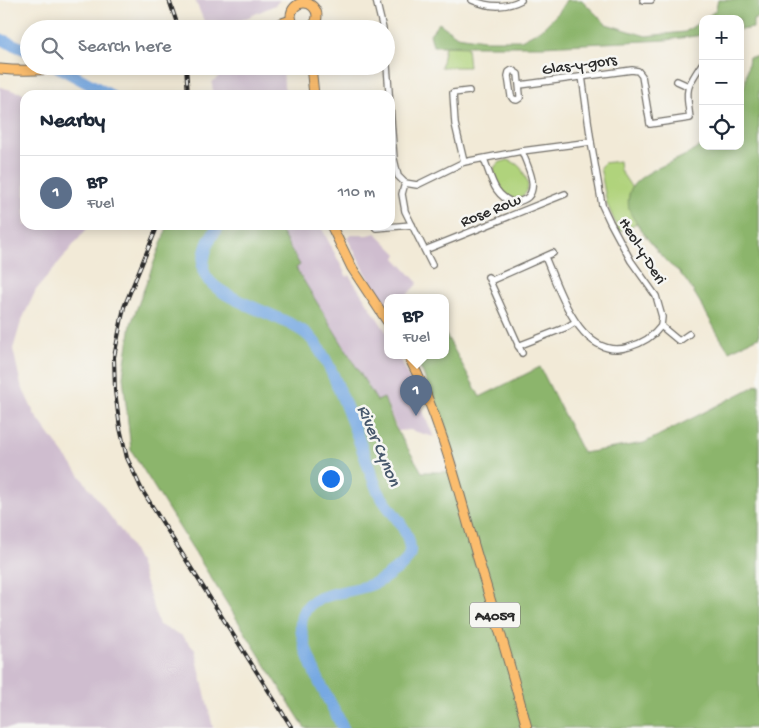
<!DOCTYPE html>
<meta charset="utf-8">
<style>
body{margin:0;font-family:"Gochi Hand",sans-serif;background:#f6f6f7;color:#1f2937}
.controls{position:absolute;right:15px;top:15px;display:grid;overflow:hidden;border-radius:10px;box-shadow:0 2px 12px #0003}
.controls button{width:45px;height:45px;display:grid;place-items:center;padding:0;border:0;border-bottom:1px solid #e0e1e3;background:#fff;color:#1f2937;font:25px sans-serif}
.you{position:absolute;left:330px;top:478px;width:18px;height:18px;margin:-12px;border:4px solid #fff;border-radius:50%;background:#1a73e8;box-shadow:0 0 0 8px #1a73e833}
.badge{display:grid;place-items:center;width:32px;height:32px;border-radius:50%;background:#b45309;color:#fff;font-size:16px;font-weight:700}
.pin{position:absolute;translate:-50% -41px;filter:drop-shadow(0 1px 2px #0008)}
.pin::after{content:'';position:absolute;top:26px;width:18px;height:15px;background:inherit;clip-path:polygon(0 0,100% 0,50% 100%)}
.popup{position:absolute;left:384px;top:294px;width:65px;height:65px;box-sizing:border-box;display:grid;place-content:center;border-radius:10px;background:#fff;filter:drop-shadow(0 1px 4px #0005);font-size:16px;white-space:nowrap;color:#747a83}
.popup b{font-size:19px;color:#1f2937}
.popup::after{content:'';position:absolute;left:50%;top:100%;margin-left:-10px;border:10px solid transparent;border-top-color:#fff}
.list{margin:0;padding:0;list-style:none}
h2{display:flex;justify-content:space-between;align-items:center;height:65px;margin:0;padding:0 20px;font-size:21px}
h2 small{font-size:16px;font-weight:400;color:#747a83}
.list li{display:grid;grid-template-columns:32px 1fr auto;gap:15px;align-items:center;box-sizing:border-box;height:75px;padding:0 20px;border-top:1px solid #e0e1e3}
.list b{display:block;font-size:19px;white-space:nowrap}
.list p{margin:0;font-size:16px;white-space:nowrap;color:#747a83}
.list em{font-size:16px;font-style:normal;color:#747a83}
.icon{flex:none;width:28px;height:28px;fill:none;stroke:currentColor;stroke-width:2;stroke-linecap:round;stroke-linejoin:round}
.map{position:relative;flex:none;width:759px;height:728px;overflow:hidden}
.search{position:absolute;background:#fff;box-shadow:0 2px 12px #0003;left:20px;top:20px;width:375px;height:55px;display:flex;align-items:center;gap:12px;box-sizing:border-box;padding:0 18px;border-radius:28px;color:#747a83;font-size:19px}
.panel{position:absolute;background:#fff;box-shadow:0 2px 12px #0003;left:20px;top:90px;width:375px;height:140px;border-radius:15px}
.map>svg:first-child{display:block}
.industrial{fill:#cfbdcf}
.green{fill:#b0d37c;stroke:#6e7f54}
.forest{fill:#8cb56c;stroke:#5c704c}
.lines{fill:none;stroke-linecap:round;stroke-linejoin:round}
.river{stroke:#77a9e2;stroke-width:12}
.street-casing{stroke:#716e67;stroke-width:8}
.primary-casing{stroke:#716e67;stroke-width:11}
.street{stroke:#fff;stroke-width:5.5}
.primary{stroke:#fbbd6e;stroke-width:9}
.rail-casing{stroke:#2b2b2b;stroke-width:4}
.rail{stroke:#f6f6f2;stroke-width:2;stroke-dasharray:5.5;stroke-linecap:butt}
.labels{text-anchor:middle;stroke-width:5;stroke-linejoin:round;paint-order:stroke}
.shield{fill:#f6f6f2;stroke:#686867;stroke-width:1}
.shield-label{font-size:15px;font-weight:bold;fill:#2b2b2b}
.street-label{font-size:16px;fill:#2b2b2b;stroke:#f6f6f2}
.water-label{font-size:18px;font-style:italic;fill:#46576b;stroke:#f6f6f2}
</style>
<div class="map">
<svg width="759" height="728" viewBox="0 0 759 728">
<rect width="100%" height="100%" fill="#f6f6f2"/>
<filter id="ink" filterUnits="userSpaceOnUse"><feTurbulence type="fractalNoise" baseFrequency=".02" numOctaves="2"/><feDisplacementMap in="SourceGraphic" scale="10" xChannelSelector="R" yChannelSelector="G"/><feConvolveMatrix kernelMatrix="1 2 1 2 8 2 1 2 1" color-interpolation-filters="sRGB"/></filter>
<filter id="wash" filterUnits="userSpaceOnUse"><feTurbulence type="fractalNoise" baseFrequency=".0096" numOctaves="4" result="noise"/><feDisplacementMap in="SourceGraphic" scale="20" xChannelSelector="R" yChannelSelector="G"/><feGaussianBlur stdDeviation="1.12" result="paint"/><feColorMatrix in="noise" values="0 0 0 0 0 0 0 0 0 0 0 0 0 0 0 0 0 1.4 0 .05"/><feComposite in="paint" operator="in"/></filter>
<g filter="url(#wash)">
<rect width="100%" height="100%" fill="#f2ead7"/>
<g class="industrial">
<polygon points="195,0 280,0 275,5 242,20 222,22 204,21"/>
<polygon points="231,66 283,66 284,86 287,95 213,95 212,82"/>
<polygon points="0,87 30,95 25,95 25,225 90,225 36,290 21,322 13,349 21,385 35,415 127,539 140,565 159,625 181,635 195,650 213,728 0,728"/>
<polygon points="277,225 320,225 347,277 349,275 387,333 387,355 399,355 434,437 410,430 398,431 384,398 377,401 296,268 300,265"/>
<polygon points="376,233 397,254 395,258 418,283 405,297 387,297 387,306 373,286 347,238 351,235 368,235"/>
</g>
<g class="green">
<polygon points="445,46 467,47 469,67 441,67"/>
<path d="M508,160C516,163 521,166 524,174C526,178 528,182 528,185C528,199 511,202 502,193C497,187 495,176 494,168L498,163Z"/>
<path d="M619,161L620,170L632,188C625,200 630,212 637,223L619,232L607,204L600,167L604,163Z"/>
</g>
<g class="forest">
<polygon points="566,0 582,0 606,24 646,36 685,32 703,20 703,35 666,40 542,46 433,46 430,34 439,23 457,36 484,40 521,40 542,29 559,12"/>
<polygon points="718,0 759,0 759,18 753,20 753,28 740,30 740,19 704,19 715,11"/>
<path d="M749,57H759V337L729,351C711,326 700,297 680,273C677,269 672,267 668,263C659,254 637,226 631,214C626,205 628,189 636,182C654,165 683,161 703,144V146H740V93L745,85Z"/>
<polygon points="168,225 277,225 300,265 296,268 377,401 384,398 395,427 422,472 459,472 423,373 413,355 445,355 445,333 480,397 540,367 583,453 644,443 759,384 759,728 305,728 131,450 123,376 131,324"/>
</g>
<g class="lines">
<g class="river">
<polyline points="0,39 29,51"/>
<polyline points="56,66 110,95"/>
<path d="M219,225C217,231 211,235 209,241C206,247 203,260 203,267C205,299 287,314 310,337C328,356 342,397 352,422C361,444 368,467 377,489C386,509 408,525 410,548C411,557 404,564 397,569C390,573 383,580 375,583C351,595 299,589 301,627C301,633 304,640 305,646C313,675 330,700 343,728"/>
</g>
</g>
</g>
<g filter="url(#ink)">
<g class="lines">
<defs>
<g id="street">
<polyline points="303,0 304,3"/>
<polyline points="376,0 383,29"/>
<path d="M472,0C488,7 504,9 521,0"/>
<polyline points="643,0 651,0"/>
<polyline points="386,52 394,159 398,176 405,183 402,194 405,211 432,265"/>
<polygon points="512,70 518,74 520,95 520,98 517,100 513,99 511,96 508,76 509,72"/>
<polyline points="677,81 688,86"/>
<path d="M520,85L632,70L638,71L642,76L650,124L690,118C686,89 685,89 702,64"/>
<path d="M484,159C492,179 493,195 514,203C518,202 525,200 528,197C539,185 526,164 522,151"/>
<polyline points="464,162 455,124 453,93 469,91"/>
<polyline points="405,183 417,185 464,162 522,151 591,142"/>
<polyline points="374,225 376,228 412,225"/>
<polyline points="425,250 565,194"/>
<path d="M545,257C559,289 581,362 629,347C643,343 653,337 661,326L662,317L656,296L631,261L610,222L602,205L591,142L582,76"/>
<polyline points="488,277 522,353"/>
<polyline points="490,281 553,253"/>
<polyline points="661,326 679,341 689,334"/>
<polyline points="518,346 567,327 575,322"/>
</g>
<g id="primary">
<circle cx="304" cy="16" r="13"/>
<polyline points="264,29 291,20"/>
<polyline points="311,66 314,95"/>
<path d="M0,69C26,72 50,70 76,66"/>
<polyline points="331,225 352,268 387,321"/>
<path d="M408,355C439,415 456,481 474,545C492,606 511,667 527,728"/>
</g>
</defs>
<use href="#street" class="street-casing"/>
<use href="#primary" class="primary-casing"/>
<use href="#street" class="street"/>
<use href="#primary" class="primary"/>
<defs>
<g id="rail">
<polyline points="169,0 179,29"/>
<polyline points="186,66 188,95"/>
<polyline points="158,225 124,307 114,357 115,391 120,428 127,458 142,490 292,728"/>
</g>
</defs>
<use href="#rail" class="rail-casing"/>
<use href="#rail" class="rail"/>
</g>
</g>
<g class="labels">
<rect class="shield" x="470" y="602.5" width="50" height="25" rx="4"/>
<g class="shield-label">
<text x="495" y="620">A4059</text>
</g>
<g class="street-label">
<text transform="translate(579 63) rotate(-8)" y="6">Glas-y-gors</text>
<text transform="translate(490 209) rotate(-22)" y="6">Rose Row</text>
<text transform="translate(644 250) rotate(58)" y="6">Heol-y-Deri</text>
</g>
<g class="water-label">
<text transform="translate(380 445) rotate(67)" y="6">River Cynon</text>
</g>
</g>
</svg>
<div class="controls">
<button>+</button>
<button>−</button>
<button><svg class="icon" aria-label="locate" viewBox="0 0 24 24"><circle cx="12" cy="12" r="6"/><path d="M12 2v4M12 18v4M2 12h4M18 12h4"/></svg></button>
</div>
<div class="you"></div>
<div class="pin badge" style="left:416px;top:416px;background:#5c6f8a">1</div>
<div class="popup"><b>BP</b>Fuel</div>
<div class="search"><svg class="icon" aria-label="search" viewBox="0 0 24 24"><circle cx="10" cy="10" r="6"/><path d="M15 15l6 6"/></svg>Search here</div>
<section class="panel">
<h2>Nearby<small></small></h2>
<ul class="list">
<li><span class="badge" style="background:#5c6f8a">1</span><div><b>BP</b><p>Fuel</p></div><em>110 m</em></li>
</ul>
</section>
</div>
